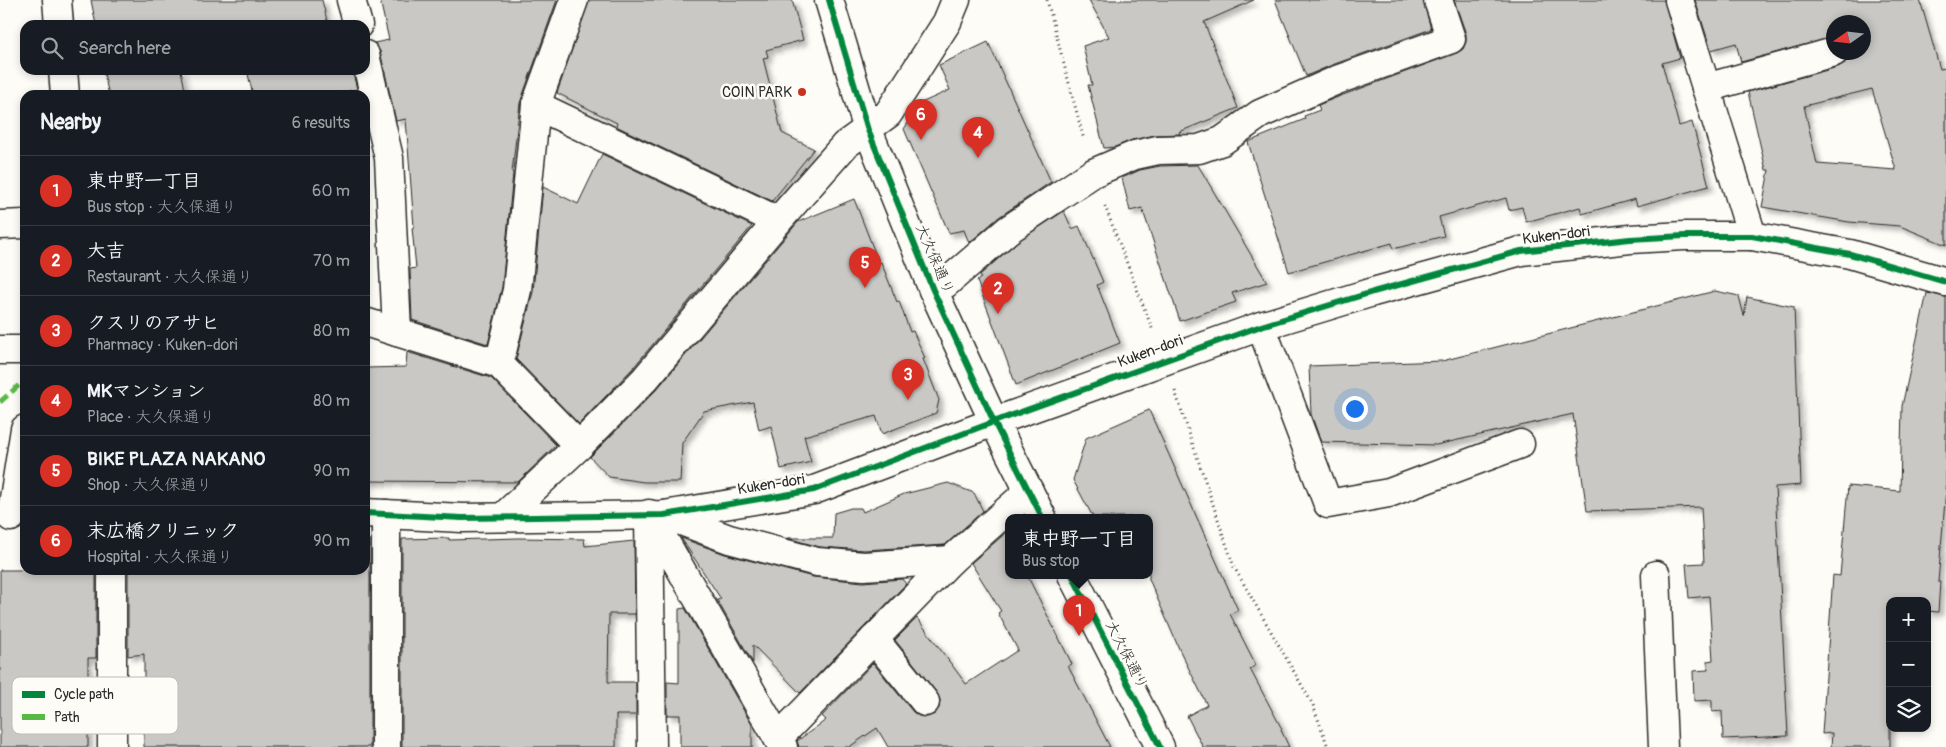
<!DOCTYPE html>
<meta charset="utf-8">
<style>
body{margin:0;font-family:Pangolin,"Klee One",sans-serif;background:#242831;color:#f1f3f6}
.controls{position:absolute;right:15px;bottom:15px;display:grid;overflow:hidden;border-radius:10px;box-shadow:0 2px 8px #0003}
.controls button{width:45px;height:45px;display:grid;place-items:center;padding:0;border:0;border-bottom:1px solid #363941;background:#171b24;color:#f1f3f6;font:25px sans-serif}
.compass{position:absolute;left:1826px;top:15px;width:45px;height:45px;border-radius:50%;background:#171b24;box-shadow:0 2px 8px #0003;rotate:256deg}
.you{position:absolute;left:1354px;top:408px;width:18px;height:18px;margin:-12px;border:4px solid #fff;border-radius:50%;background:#1a73e8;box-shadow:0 0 0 8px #1a73e833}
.badge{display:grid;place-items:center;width:32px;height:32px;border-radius:50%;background:#d93025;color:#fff;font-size:16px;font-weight:700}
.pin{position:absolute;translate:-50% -41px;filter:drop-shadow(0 1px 2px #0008)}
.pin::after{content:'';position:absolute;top:26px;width:18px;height:15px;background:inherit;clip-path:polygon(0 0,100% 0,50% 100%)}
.popup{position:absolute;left:1005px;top:514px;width:148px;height:65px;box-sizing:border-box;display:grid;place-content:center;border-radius:10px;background:#171b24;filter:drop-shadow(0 1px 4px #0005);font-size:16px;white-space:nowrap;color:#9ea1a6}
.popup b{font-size:19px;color:#f1f3f6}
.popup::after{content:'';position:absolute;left:50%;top:100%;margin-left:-10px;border:10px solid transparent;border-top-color:#171b24}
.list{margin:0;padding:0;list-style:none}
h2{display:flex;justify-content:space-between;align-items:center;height:65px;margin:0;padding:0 20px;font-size:21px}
h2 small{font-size:16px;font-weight:400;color:#9ea1a6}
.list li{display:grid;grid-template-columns:32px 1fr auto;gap:15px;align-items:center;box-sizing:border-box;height:70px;padding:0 20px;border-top:1px solid #363941}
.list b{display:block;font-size:19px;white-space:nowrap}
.list p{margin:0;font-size:16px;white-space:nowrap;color:#9ea1a6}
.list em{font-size:16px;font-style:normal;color:#9ea1a6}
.icon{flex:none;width:28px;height:28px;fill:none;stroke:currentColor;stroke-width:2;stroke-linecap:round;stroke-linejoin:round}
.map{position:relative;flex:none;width:1946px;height:747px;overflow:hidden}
.search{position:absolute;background:#171b24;box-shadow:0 2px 8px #0003;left:20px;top:20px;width:350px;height:55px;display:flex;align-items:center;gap:12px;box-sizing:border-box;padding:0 18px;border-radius:15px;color:#9ea1a6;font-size:19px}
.panel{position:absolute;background:#171b24;box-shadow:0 2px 8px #0003;left:20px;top:90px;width:350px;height:485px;border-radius:15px}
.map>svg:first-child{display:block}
.building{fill:#c9c8c4;stroke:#2b2b2b;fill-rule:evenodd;filter:url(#shadow)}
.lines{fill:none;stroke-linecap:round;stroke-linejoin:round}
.minor-casing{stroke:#2b2b2b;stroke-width:31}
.major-casing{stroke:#2b2b2b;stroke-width:31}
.path{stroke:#2b2b2b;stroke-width:3;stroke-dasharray:1 4;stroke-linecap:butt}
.minor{stroke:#fdfcf7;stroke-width:28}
.major{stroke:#fdfcf7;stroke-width:28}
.quiet{stroke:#58b947;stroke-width:5;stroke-dasharray:10 5;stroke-linecap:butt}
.cycleway-casing{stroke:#fdfcf7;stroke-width:9}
.cycleway{stroke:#00873e;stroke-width:6}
.poi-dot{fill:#c8321e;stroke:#fdfcf7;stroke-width:2}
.labels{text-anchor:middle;stroke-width:5;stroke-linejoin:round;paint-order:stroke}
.poi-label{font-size:15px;fill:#2b2b2b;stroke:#fdfcf7;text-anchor:end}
.street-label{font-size:15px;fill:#2b2b2b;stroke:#fdfcf7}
.key{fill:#fdfcf7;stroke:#bebdba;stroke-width:1}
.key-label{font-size:14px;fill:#2b2b2b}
</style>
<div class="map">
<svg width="1946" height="747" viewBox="0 0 1946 747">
<defs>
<filter id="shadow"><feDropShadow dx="4.5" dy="4.5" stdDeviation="2.5" flood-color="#0004"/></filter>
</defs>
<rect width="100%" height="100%" fill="#fdfcf7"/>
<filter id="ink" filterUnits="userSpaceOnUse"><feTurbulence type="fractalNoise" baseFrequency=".02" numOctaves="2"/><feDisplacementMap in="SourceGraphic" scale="10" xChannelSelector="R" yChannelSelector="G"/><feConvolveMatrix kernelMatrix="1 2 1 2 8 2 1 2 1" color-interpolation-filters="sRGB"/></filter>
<g filter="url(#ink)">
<g class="building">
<polygon points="91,0 322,0 328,25 96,25"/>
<polygon points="380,0 557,0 520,103 512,172 513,173 502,287 488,344 412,320 410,269 416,268 412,228 414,227 406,119 396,121 380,51 374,43 389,40"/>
<polygon points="589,0 792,0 803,40 766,50 768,57 763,58 782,133 814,149 772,201 616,126 617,123 557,93"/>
<polygon points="1089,0 1254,0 1204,22 1238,108 1179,132 1180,134 1155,135 1132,140 1115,147 1104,148 1088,85 1092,85 1083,46 1109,37"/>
<polygon points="1275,0 1423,0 1431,29 1332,65 1306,76"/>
<polygon points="1454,0 1664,0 1680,58 1662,63 1679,126 1692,122 1709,186 1637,206 1635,199 1582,214 1580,207 1526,222 1522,207 1509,210 1506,198 1439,217 1444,236 1393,249 1392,243 1289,272 1248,142 1305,119 1304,116 1320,110 1318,105 1343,95 1457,53 1463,49 1466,42 1466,34"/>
<path d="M1695,0H1920L1940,69L1946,68V245L1900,226L1849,222L1762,207L1769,170H1766L1748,92L1838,67L1845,63L1849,52H1864V22H1834V37L1741,62L1736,43L1711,50ZM1872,89L1896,170L1817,164L1804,106Z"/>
<polygon points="988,42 1051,182 999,217 969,243 964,230 949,233 904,129 921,103 950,90 939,65"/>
<polygon points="103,70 181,70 186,95 109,95"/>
<polygon points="247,70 352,70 357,89 331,95 253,95"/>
<polygon points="602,154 752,226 633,368 579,424 516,359 533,292 543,187 578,204"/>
<polygon points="1198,165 1267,282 1232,293 1236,302 1180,321 1142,208 1130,211 1122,178 1140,170 1160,166"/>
<polygon points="854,199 879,263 881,262 897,302 899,301 910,332 913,331 925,358 923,359 939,400 936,413 882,434 876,416 804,436 811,462 781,469 771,426 759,430 753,402 704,411 682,443 680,482 644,482 609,477 590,457 657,389 798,222"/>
<polygon points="1064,211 1072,229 1079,226 1103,282 1097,285 1120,343 1016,385 977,281 981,278 980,275 1017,242"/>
<polygon points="1715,291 1739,296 1744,316 1747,297 1794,307 1801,485 1775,487 1788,736 1723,739 1722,711 1712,712 1712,700 1694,701 1693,671 1708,670 1707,661 1713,660 1709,596 1689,598 1686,564 1704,563 1701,507 1587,511 1573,414 1436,445 1321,442 1311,414 1309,366 1442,361"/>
<polygon points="1927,293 1946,297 1946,489 1938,582 1940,582 1938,612 1927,611 1927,601 1890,601 1890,747 1831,747 1832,733 1822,734 1833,575 1840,576 1848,486 1900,491 1902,406"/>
<polygon points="407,352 491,378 556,445 518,482 366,481 366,409 368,409 367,368 406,367"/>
<polygon points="1149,410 1238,610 1230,614 1256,665 1250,669 1282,729 1281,730 1289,747 1203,747 1187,716 1207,705 1180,651 1149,579 1149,517 1093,517 1073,480 1086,438"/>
<polygon points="948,483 974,493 983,511 945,545 864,550 820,547 787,538 833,538 834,513 851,508 861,508 863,512 904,494"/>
<polygon points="1009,530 1009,575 1027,575 1072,664 1068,666 1110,747 888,747 877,728 849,747 799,747 797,741 826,720 822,716 873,663 913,712 919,716 927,717 935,714 939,708 940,700 937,693 895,640 917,618 966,684 1018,650 998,613 1001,611 971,563"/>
<polygon points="449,538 449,540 519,538 584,539 585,546 634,541 635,614 609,614 608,682 636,682 636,715 616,715 616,747 402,747 402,539"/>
<polygon points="681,538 725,554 813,577 863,582 902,579 906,584 800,693 753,645 753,663 717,600 721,599"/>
<polygon points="365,540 370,540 370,747 144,747 144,654 128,656 128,570 365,570"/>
<polygon points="0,570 96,570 96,658 88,658 88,747 0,747"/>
<polygon points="685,608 752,725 752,747 680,747 680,715 667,715 667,682 679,683 679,609"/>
</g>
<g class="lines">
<defs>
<g id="minor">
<polyline points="57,0 59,25"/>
<polyline points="351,0 358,25"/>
<polyline points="1679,0 1752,236"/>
<polyline points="365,55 389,158 397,332"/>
<polyline points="63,70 65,95"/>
<polyline points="1706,88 1834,52"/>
<polyline points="536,105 778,221"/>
<polyline points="0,225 25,224"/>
<polyline points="933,290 945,284 1008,230 1093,173 1135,155 1158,150 1199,149 1222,141 1260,114 1337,80 1451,39 1438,0"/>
<polyline points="365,322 499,364 579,446"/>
<polyline points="1261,326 1328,504 1389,493 1520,444"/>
<polyline points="0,350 25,350"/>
<polyline points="499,364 517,290 536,105 574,0"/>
<polyline points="365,513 462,518 664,515 814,490 1007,417 1261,326 1373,292 1521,251 1630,239 1684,236 1752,236 1850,254 1946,282"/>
<polyline points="386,514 386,747"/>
<polyline points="665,515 729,539 817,562 864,566 951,560"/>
<polyline points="11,517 25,429"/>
<polyline points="503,517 579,446 645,379 778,221 845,145 888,114 947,22 956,0"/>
<polyline points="1656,575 1663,747"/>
<polyline points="874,639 925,702"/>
<polyline points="778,738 951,560 1029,491"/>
<polyline points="112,747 112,570"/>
<polyline points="652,747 649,514 783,747"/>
</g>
<g id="major">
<polyline points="829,0 868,130 933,290 994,422 1042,517"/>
<polyline points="1072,575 1160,747"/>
</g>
</defs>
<use href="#minor" class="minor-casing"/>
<use href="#major" class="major-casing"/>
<g class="path">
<polyline points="1047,0 1084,140"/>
<polyline points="1105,206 1153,331"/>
<polyline points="1175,391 1234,567 1313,705 1328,747"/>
</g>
<use href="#minor" class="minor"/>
<use href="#major" class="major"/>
<polyline class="quiet" points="0,402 25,380"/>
<defs>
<g id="cycleway">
<polyline points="829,0 868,130 933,290 994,422 1042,517"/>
<polyline points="365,513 462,518 664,515 814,490 1007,417 1261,326 1373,292 1521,251 1630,239 1684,236 1752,236 1850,254 1946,282"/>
<polyline points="1072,575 1160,747"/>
</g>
</defs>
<use href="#cycleway" class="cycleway-casing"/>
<use href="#cycleway" class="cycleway"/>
</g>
</g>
<circle class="poi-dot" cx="802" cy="92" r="5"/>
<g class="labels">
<g class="poi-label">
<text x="792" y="97">COIN PARK</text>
</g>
<g class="street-label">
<text transform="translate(1556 235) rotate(-7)" y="5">Kuken-dori</text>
<text transform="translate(935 259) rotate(67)" y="5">大久保通り</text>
<text transform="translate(1150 351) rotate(-20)" y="5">Kuken-dori</text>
<text transform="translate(771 484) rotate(-9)" y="5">Kuken-dori</text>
<text transform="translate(1127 655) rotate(63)" y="5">大久保通り</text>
</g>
</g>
<rect x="12" y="677" width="166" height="57" rx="8" class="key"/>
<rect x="22" y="691" width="23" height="7" fill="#00873e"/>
<rect x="22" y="714" width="23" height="6" fill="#58b947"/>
<g class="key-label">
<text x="54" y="699">Cycle path</text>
<text x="54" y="722">Path</text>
</g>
</svg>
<div class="controls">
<button>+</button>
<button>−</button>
<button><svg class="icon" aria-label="layers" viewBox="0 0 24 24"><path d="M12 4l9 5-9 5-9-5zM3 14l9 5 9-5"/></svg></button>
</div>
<svg class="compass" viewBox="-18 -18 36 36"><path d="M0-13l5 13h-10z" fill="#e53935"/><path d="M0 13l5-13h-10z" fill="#9ea1a6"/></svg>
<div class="you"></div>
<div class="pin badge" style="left:1079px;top:636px">1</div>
<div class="popup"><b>東中野一丁目</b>Bus stop</div>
<div class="pin badge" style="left:998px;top:314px">2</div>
<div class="pin badge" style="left:908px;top:400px">3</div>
<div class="pin badge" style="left:978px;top:158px">4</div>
<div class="pin badge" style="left:865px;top:288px">5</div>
<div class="pin badge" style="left:921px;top:140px">6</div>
<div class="search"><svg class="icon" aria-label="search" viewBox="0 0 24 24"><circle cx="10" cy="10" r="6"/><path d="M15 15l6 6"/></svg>Search here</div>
<section class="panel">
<h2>Nearby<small>6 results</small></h2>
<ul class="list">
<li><span class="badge">1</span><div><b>東中野一丁目</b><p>Bus stop · 大久保通り</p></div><em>60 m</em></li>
<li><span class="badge">2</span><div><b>大吉</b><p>Restaurant · 大久保通り</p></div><em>70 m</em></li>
<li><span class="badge">3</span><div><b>クスリのアサヒ</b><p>Pharmacy · Kuken-dori</p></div><em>80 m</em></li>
<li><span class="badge">4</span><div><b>MKマンション</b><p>Place · 大久保通り</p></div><em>80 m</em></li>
<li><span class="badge">5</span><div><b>BIKE PLAZA NAKANO</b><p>Shop · 大久保通り</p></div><em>90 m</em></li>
<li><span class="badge">6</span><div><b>末広橋クリニック</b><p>Hospital · 大久保通り</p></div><em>90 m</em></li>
</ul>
</section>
</div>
